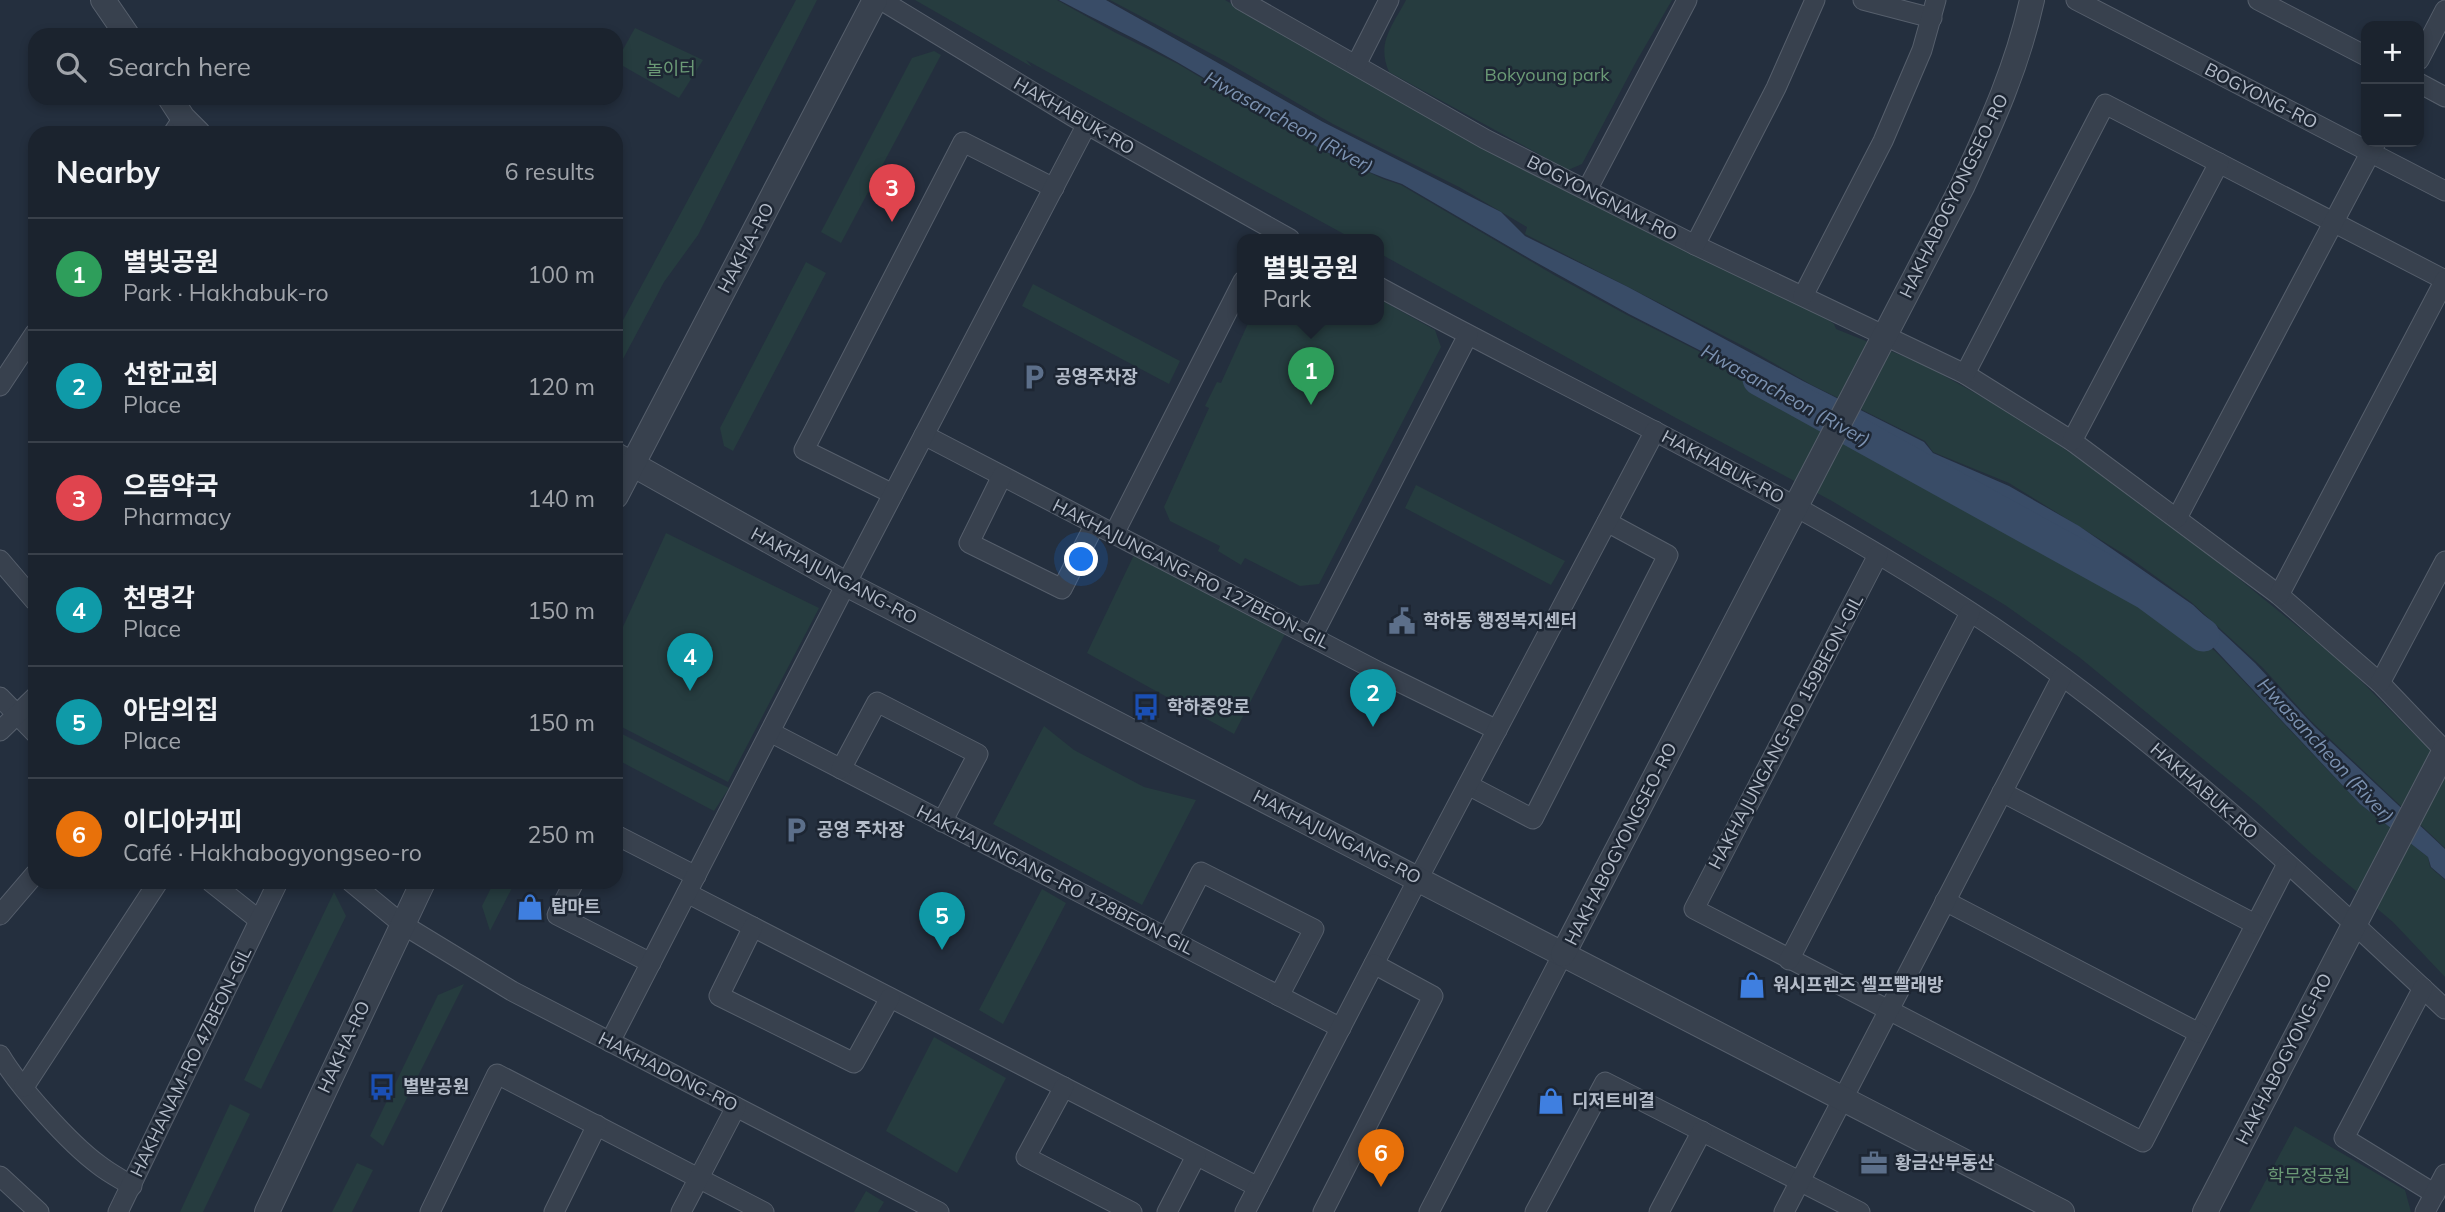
<!DOCTYPE html>
<meta charset="utf-8">
<style>
body{margin:0;font-family:Mulish,"Noto Sans KR",sans-serif;background:#282f3a;color:#f1f3f6}
.controls{position:absolute;right:21px;top:21px;display:grid;overflow:hidden;border-radius:14px;box-shadow:0 4px 10px #0003}
.controls button{width:63px;height:63px;display:grid;place-items:center;padding:0;border:0;border-bottom:2px solid #39404a;background:#1b232e;color:#f1f3f6;font:35px sans-serif}
.you{position:absolute;left:1082px;top:560px;width:24px;height:24px;margin:-18px;border:5px solid #fff;border-radius:50%;background:#1a73e8;box-shadow:0 0 0 10px #1a73e833}
.badge{display:grid;place-items:center;width:46px;height:46px;border-radius:50%;background:#8ab4f8;color:#fff;font-size:23px;font-weight:700}
.pin{position:absolute;translate:-50% -58px;filter:drop-shadow(0 2px 4px #0008)}
.pin::after{content:'';position:absolute;top:37px;width:24px;height:21px;background:inherit;clip-path:polygon(0 0,100% 0,50% 100%)}
.popup{position:absolute;left:1237px;top:234px;width:147px;height:91px;box-sizing:border-box;display:grid;place-content:center;border-radius:14px;background:#1b232e;filter:drop-shadow(0 2px 5px #0005);font-size:23px;white-space:nowrap;color:#a0a4aa}
.popup b{font-size:26px;color:#f1f3f6}
.popup::after{content:'';position:absolute;left:50%;top:100%;margin-left:-14px;border:14px solid transparent;border-top-color:#1b232e}
.list{margin:0;padding:0;list-style:none}
h2{display:flex;justify-content:space-between;align-items:center;height:91px;margin:0;padding:0 28px;font-size:30px}
h2 small{font-size:23px;font-weight:400;color:#a0a4aa}
.list li{display:grid;grid-template-columns:46px 1fr auto;gap:21px;align-items:center;box-sizing:border-box;height:112px;padding:0 28px;border-top:2px solid #39404a}
.list b{display:block;font-size:26px;white-space:nowrap}
.list p{margin:0;font-size:23px;white-space:nowrap;color:#a0a4aa}
.list em{font-size:23px;font-style:normal;color:#a0a4aa}
.icon{flex:none;width:38px;height:38px;fill:none;stroke:currentColor;stroke-width:2;stroke-linecap:round;stroke-linejoin:round}
.map{position:relative;flex:none;width:2445px;height:1212px;overflow:hidden}
.search{position:absolute;background:#1b232e;box-shadow:0 4px 10px #0003;left:28px;top:28px;width:595px;height:77px;display:flex;align-items:center;gap:18px;box-sizing:border-box;padding:0 24px;border-radius:21px;color:#a0a4aa;font-size:26px}
.panel{position:absolute;background:#1b232e;box-shadow:0 4px 10px #0003;left:28px;top:126px;width:595px;height:763px;border-radius:21px}
.map>svg:first-child{display:block}
.green{fill:#263c3f}
.water{fill:#394c67}
.lines{fill:none;stroke-linecap:round;stroke-linejoin:round}
.river{stroke:#394c67;stroke-width:33}
.minor-casing{stroke:#565f6c;stroke-width:21}
.tertiary-casing{stroke:#565f6c;stroke-width:26}
.minor{stroke:#38414e;stroke-width:19}
.tertiary{stroke:#38414e;stroke-width:24}
.labels{text-anchor:middle;stroke-width:5;stroke-linejoin:round;paint-order:stroke}
.park-label{font-size:18px;fill:#6b9a76;stroke:#1d2633}
.street-label{font-size:18px;fill:#b4bcc9;stroke:#1d2633}
.poi-label{font-size:18px;font-weight:bold;fill:#b4bcc9;stroke:#1d2633;text-anchor:start}
.water-label{font-size:19px;font-style:italic;fill:#7c92b1;stroke:#1d2633}
</style>
<div class="map">
<svg width="2445" height="1212" viewBox="0 0 2445 1212">
<rect width="100%" height="100%" fill="#242f3e"/>
<g class="green">
<polygon points="796,0 817,0 698,235 664,282 616,372 616,333"/>
<polygon points="915,0 1057,0 1116,33 1178,64 1328,153 1383,179 1401,185 1554,275 1627,315 1871,438 2107,572 2145,590 2182,626 2215,651 2360,804 2428,857 2430,867 2445,880 2445,977 2393,922 2312,854 2259,805 2079,657 2005,605 1832,501 1676,418 1379,253 1379,239 1353,239 1026,60 1032,67"/>
<polygon points="1110,0 1225,0 1399,100 1655,236 1815,311 1834,324 1836,329 1923,364 2018,417 2114,483 2227,569 2345,665 2416,736 2445,760 2445,848 2311,721 2263,668 2191,602 2130,558 2009,483 1933,452 1925,441 1810,384 1749,349 1525,234 1527,227 1459,187 1333,124 1223,60"/>
<path d="M1406,0H1672L1636,62L1582,164L1568,170L1389,72C1376,43 1393,25 1406,0Z"/>
<polygon points="635,28 703,60 679,98 616,62"/>
<polygon points="934,51 941,55 841,243 821,232 912,58"/>
<polygon points="806,262 826,273 733,451 724,446 720,428"/>
<polygon points="1033,284 1180,361 1169,384 1022,306"/>
<polygon points="1379,299 1435,330 1441,347 1319,584 1300,586 1245,558 1241,565 1218,551 1220,546 1170,521 1164,507 1209,408 1205,406 1217,382 1221,383 1250,319 1379,319"/>
<polygon points="1416,485 1565,561 1551,585 1405,508"/>
<polygon points="666,533 819,608 728,782 616,724 616,642"/>
<polygon points="1141,548 1286,632 1234,734 1087,653 1133,557"/>
<polygon points="1044,726 1074,750 1144,787 1196,800 1142,905 993,824"/>
<polygon points="616,731 729,788 714,811 616,759"/>
<polygon points="494,882 515,882 490,931 482,906"/>
<polygon points="1042,889 1066,903 1003,1024 979,1010"/>
<polygon points="334,892 346,916 261,1089 244,1080"/>
<polygon points="464,984 383,1146 370,1136 438,995"/>
<polygon points="934,1037 1006,1078 957,1173 886,1131"/>
<polygon points="230,1104 250,1114 203,1212 180,1212"/>
<polygon points="2295,1126 2405,1190 2411,1212 2249,1212"/>
<polygon points="357,1163 373,1170 352,1212 332,1212"/>
<polygon points="866,1191 884,1202 878,1212 854,1212"/>
</g>
<path class="water" d="M1059,0H1106L1323,122L1501,212L1525,236L1628,287L1803,381L1924,442L1933,453L2009,486L2079,526L2193,605L2255,663L2314,726L2445,849V879L2431,867L2428,857L2360,804L2211,645L2144,590L2108,572L1869,437L1629,314L1532,260L1402,184C1320,159 1250,103 1177,62C1139,40 1098,21 1059,0Z"/>
<g class="lines">
<polyline class="river" points="1759,379 2146,593 2203,635"/>
<defs>
<g id="minor">
<polyline points="881,0 1072,116 1290,239"/>
<polyline points="1241,0 1485,139 1695,245 1965,374 2072,441 2279,595 2380,683 2445,751"/>
<polyline points="1863,0 1932,18"/>
<polyline points="2076,0 2445,191"/>
<polyline points="2258,0 2366,56"/>
<polyline points="2419,60 2445,10"/>
<polyline points="1356,65 1389,0"/>
<polyline points="2419,83 2445,97"/>
<polyline points="173,133 183,118"/>
<polyline points="1587,190 1687,0"/>
<polyline points="1695,245 1776,88 1815,0"/>
<path d="M1379,287C1592,403 1815,503 2015,642C2169,750 2308,880 2445,1009"/>
<polyline points="1803,296 1883,141 1922,50 1936,0"/>
<polyline points="1965,374 2105,104 2445,280"/>
<polyline points="0,386 35,333"/>
<polyline points="924,435 1379,672 1497,730"/>
<polyline points="2072,441 2219,163"/>
<polyline points="1002,476 969,543 1062,589 1095,524"/>
<polyline points="893,494 804,450 963,142 1054,188"/>
<polyline points="2177,518 2376,142"/>
<polyline points="1114,534 1243,281"/>
<polyline points="1878,555 1694,909 2143,1142 2287,864"/>
<polyline points="0,560 35,601"/>
<polyline points="2279,595 2445,280"/>
<polyline points="1312,637 1468,335"/>
<polyline points="2380,683 2445,561"/>
<polyline points="0,697 35,733"/>
<polyline points="0,731 35,697"/>
<polyline points="770,732 1341,1028"/>
<polyline points="841,769 877,702 978,754 942,822"/>
<polyline points="1468,785 1533,819 1668,555 1607,522"/>
<polyline points="2002,792 2255,924"/>
<polyline points="616,835 696,876"/>
<polyline points="211,882 259,920"/>
<polyline points="351,882 402,924 512,991 939,1212"/>
<polyline points="574,882 557,915 651,963"/>
<polyline points="687,893 1258,1187"/>
<polyline points="1945,901 2199,1033"/>
<polyline points="0,915 35,874"/>
<polyline points="753,927 719,996 854,1063 890,998"/>
<polyline points="1167,938 1201,872 1314,929 1279,996"/>
<polyline points="1789,960 1970,613"/>
<polyline points="2423,988 2344,1138 2435,1194"/>
<polyline points="610,1042 846,584 1087,124"/>
<path d="M0,1055C19,1087 69,1143 99,1165C109,1173 121,1179 132,1186"/>
<polyline points="24,1087 158,882"/>
<polyline points="1064,1087 1026,1157 1132,1212"/>
<polyline points="0,1176 39,1212"/>
<polyline points="118,1212 278,882"/>
<polyline points="430,1212 497,1074 764,1212"/>
<polyline points="554,1212 597,1125"/>
<polyline points="681,1212 736,1107"/>
<polyline points="1167,1212 1196,1156"/>
<polyline points="1245,1212 1418,879 1655,431"/>
<polyline points="1323,1212 1433,996 1374,964"/>
<polyline points="1429,1212 1563,954"/>
<polyline points="1535,1212 1605,1082 1860,1212"/>
<polyline points="1659,1212 1702,1131"/>
<polyline points="1784,1212 2062,677"/>
<polyline points="2425,1212 2445,1174"/>
</g>
<g id="tertiary">
<polyline points="103,0 127,35"/>
<polyline points="170,98 183,118 198,133"/>
<polyline points="616,455 846,584 2062,1212"/>
<polyline points="616,496 875,0"/>
<path d="M1563,954L1962,187C1991,124 2017,68 2032,0"/>
<polyline points="267,1212 423,882"/>
<polyline points="2205,1212 2445,750"/>
</g>
</defs>
<use href="#minor" class="minor-casing"/>
<use href="#tertiary" class="tertiary-casing"/>
<use href="#minor" class="minor"/>
<use href="#tertiary" class="tertiary"/>
</g>
<defs>
<symbol id="parking-bare" viewBox="-9 -9 18 18"><path d="M-3.5-5.5H1a3.5 3.5 0 0 1 0 7H-1V5.5H-3.5ZM-1-3.4V-.6H.8a1.4 1.4 0 0 0 0-2.8Z" fill="#5c6f8a" stroke="#1d2633" stroke-width="2.5" paint-order="stroke"/></symbol>
<symbol id="civic-bare" viewBox="-9 -9 18 18"><path d="M-.6-6.5H3V-4.5H.6V-3L4-1V1h2V6H-6V1h2V-1L-.6-3ZM-1.2 2.5V6h2.4V2.5Z" fill="#5c6f8a" stroke="#1d2633" stroke-width="2.5" paint-order="stroke"/></symbol>
<symbol id="bus-bare" viewBox="-9 -9 18 18"><path d="M-5-6H5V4H4V6H2V4H-2V6H-4V4H-5ZM-3.5-4V0h7V-4ZM-3.5 1.2v1.5H-2V1.2ZM2 1.2v1.5H3.5V1.2Z" fill="#1a4fb4" stroke="#1d2633" stroke-width="2.5" paint-order="stroke"/></symbol>
<symbol id="shop-bare" viewBox="-9 -9 18 18"><path d="M-5-2.5h2.3a2.7 3.5 0 0 1 5.4 0H5L5.5 6h-11ZM-1.5-2.5h3a1.5 2.3 0 0 0-3 0Z" fill="#3f7fe0" stroke="#1d2633" stroke-width="2.5" paint-order="stroke"/></symbol>
<symbol id="office-bare" viewBox="-9 -9 18 18"><path d="M-6-3h4V-5.5h4V-3h4V5H-6ZM-1-4.5V-3h2v-1.5ZM-6 0V1H6V0Z" fill="#5c6f8a" stroke="#1d2633" stroke-width="2.5" paint-order="stroke"/></symbol>
</defs>
<g fill-rule="evenodd">
<use href="#parking-bare" x="1015" y="358" width="38" height="38"/>
<use href="#civic-bare" x="1383" y="602" width="38" height="38"/>
<use href="#bus-bare" x="1127" y="688" width="38" height="38"/>
<use href="#parking-bare" x="777" y="811" width="38" height="38"/>
<use href="#shop-bare" x="511" y="888" width="38" height="38"/>
<use href="#shop-bare" x="1733" y="966" width="38" height="38"/>
<use href="#bus-bare" x="363" y="1068" width="38" height="38"/>
<use href="#shop-bare" x="1532" y="1082" width="38" height="38"/>
<use href="#office-bare" x="1855" y="1144" width="38" height="38"/>
</g>
<g class="labels">
<g class="park-label">
<text x="671" y="75">놀이터</text>
<text x="1547" y="81">Bokyoung park</text>
<text x="2309" y="1182">학무정공원</text>
</g>
<g class="street-label">
<text transform="translate(2261 96) rotate(27)" y="6">BOGYONG-RO</text>
<text transform="translate(1074 116) rotate(30)" y="6">HAKHABUK-RO</text>
<text transform="translate(1954 196) rotate(-64)" y="6">HAKHABOGYONGSEO-RO</text>
<text transform="translate(1602 198) rotate(27)" y="6">BOGYONGNAM-RO</text>
<text transform="translate(746 248) rotate(-62)" y="6">HAKHA-RO</text>
<text transform="translate(1723 467) rotate(28)" y="6">HAKHABUK-RO</text>
<text transform="translate(1191 574) rotate(27)" y="6">HAKHAJUNGANG-RO 127BEON-GIL</text>
<text transform="translate(834 576) rotate(28)" y="6">HAKHAJUNGANG-RO</text>
<text transform="translate(1786 732) rotate(-62)" y="6">HAKHAJUNGANG-RO 159BEON-GIL</text>
<text transform="translate(2204 791) rotate(41)" y="6">HAKHABUK-RO</text>
<text transform="translate(1337 837) rotate(27)" y="6">HAKHAJUNGANG-RO</text>
<text transform="translate(1621 844) rotate(-63)" y="6">HAKHABOGYONGSEO-RO</text>
<text transform="translate(1055 880) rotate(27)" y="6">HAKHAJUNGANG-RO 128BEON-GIL</text>
<text transform="translate(344 1047) rotate(-65)" y="6">HAKHA-RO</text>
<text transform="translate(2284 1059) rotate(-63)" y="6">HAKHABOGYONG-RO</text>
<text transform="translate(191 1062) rotate(-64)" y="6">HAKHANAM-RO 47BEON-GIL</text>
<text transform="translate(668 1072) rotate(27)" y="6">HAKHADONG-RO</text>
</g>
<g class="poi-label">
<text x="1055" y="383">공영주차장</text>
<text x="1423" y="627">학하동 행정복지센터</text>
<text x="1167" y="713">학하중앙로</text>
<text x="817" y="836">공영 주차장</text>
<text x="551" y="913">탑마트</text>
<text x="1773" y="991">워시프렌즈 셀프빨래방</text>
<text x="403" y="1093">별밭공원</text>
<text x="1572" y="1107">디저트비결</text>
<text x="1895" y="1169">황금산부동산</text>
</g>
<g class="water-label">
<text transform="translate(1289 122) rotate(29)" y="7">Hwasancheon (River)</text>
<text transform="translate(1786 395) rotate(29)" y="7">Hwasancheon (River)</text>
<text transform="translate(2326 750) rotate(47)" y="7">Hwasancheon (River)</text>
</g>
</g>
</svg>
<div class="controls">
<button>+</button>
<button>−</button>
</div>
<div class="you"></div>
<div class="pin badge" style="left:1311px;top:405px;background:#2e9e5b">1</div>
<div class="popup"><b>별빛공원</b>Park</div>
<div class="pin badge" style="left:1373px;top:727px;background:#0f9aa8">2</div>
<div class="pin badge" style="left:892px;top:222px;background:#e0444e">3</div>
<div class="pin badge" style="left:690px;top:691px;background:#0f9aa8">4</div>
<div class="pin badge" style="left:942px;top:950px;background:#0f9aa8">5</div>
<div class="pin badge" style="left:1381px;top:1187px;background:#e8710a">6</div>
<div class="search"><svg class="icon" aria-label="search" viewBox="0 0 24 24"><circle cx="10" cy="10" r="6"/><path d="M15 15l6 6"/></svg>Search here</div>
<section class="panel">
<h2>Nearby<small>6 results</small></h2>
<ul class="list">
<li><span class="badge" style="background:#2e9e5b">1</span><div><b>별빛공원</b><p>Park · Hakhabuk-ro</p></div><em>100 m</em></li>
<li><span class="badge" style="background:#0f9aa8">2</span><div><b>선한교회</b><p>Place</p></div><em>120 m</em></li>
<li><span class="badge" style="background:#e0444e">3</span><div><b>으뜸약국</b><p>Pharmacy</p></div><em>140 m</em></li>
<li><span class="badge" style="background:#0f9aa8">4</span><div><b>천명각</b><p>Place</p></div><em>150 m</em></li>
<li><span class="badge" style="background:#0f9aa8">5</span><div><b>아담의집</b><p>Place</p></div><em>150 m</em></li>
<li><span class="badge" style="background:#e8710a">6</span><div><b>이디아커피</b><p>Café · Hakhabogyongseo-ro</p></div><em>250 m</em></li>
</ul>
</section>
</div>
